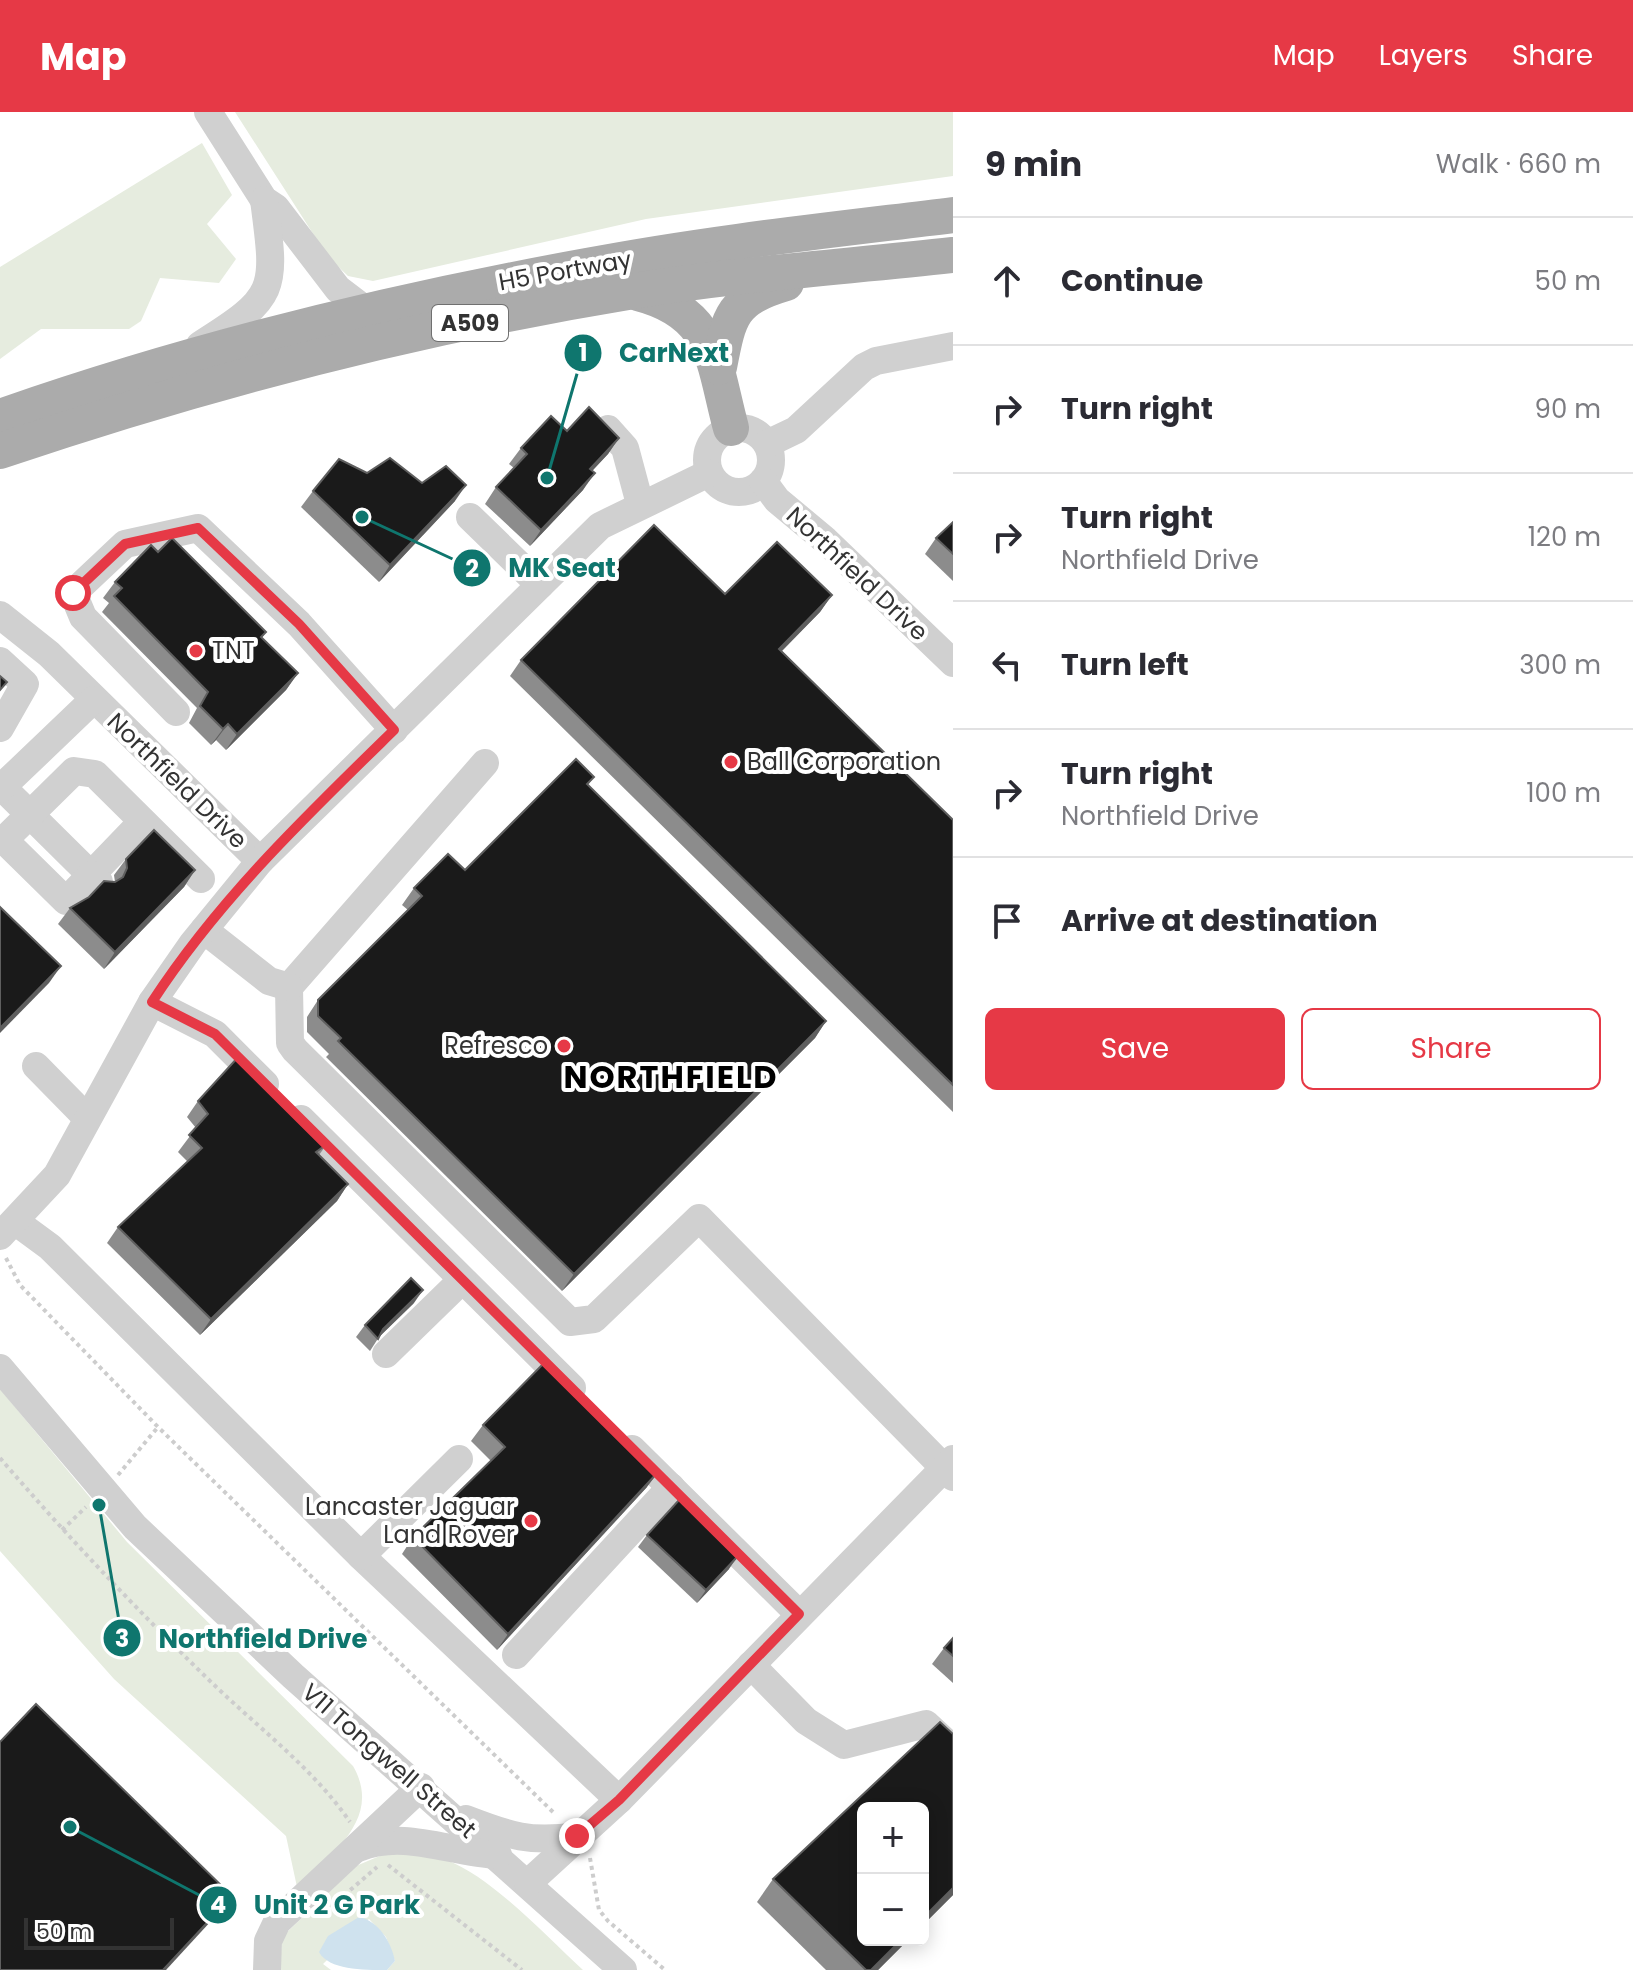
<!DOCTYPE html>
<meta charset="utf-8">
<style>
body{margin:0;font-family:Poppins,sans-serif;background:#f2f2f3;color:#2b2b33}
.controls{position:absolute;right:24px;bottom:24px;display:grid;overflow:hidden;border-radius:12px;box-shadow:0 4px 20px #0003}
.controls button{width:72px;height:72px;display:grid;place-items:center;padding:0;border:0;border-bottom:2px solid #e1e1e2;background:#fff;color:#2b2b33;font:40px sans-serif}
.scale{position:absolute;left:24px;bottom:20px;width:150px;box-sizing:border-box;padding-left:8px;border:4px solid #333;border-top:0;font-size:22px;line-height:28px;white-space:nowrap;color:#333;-webkit-text-stroke:6px #fff;paint-order:stroke}
.stop{position:absolute;width:24px;height:24px;margin:-18px;border:6px solid #e63946;border-radius:50%;background:#fff}
.stop.end{background:#e63946;border-color:#fff;box-shadow:0 2px 8px #0008}
.list{margin:0;padding:0;list-style:none}
h2{display:flex;justify-content:space-between;align-items:center;height:104px;margin:0;padding:0 32px;font-size:34px}
h2 small{font-size:26px;font-weight:400;color:#7c7c81}
.list li{display:grid;grid-template-columns:52px 1fr auto;gap:24px;align-items:center;box-sizing:border-box;height:128px;padding:0 32px;border-top:2px solid #e1e1e2}
.list b{display:block;font-size:30px;white-space:nowrap}
.list p{margin:0;font-size:26px;white-space:nowrap;color:#7c7c81}
.list em{font-size:26px;font-style:normal;color:#7c7c81}
.actions{display:flex;gap:16px;padding:24px 32px}
.actions a{flex:1;padding:18px 0;border:2px solid #e63946;border-radius:12px;text-align:center;font-size:28px;color:#e63946}
.actions .main{background:#e63946;color:#fff}
.icon{flex:none;width:44px;height:44px;fill:none;stroke:currentColor;stroke-width:2;stroke-linecap:round;stroke-linejoin:round}
.map{position:relative;flex:none;width:953px;height:1858px;overflow:hidden}
header{display:flex;align-items:center;gap:48px;box-sizing:border-box;height:112px;padding:0 40px;background:#e63946;color:#fff}
header strong{font-size:38px}
nav{display:flex;gap:44px;margin-inline-start:auto;font-size:28px}
main{display:flex}
aside{flex:1;background:#fff}
.map>svg:first-child{display:block}
.green{fill:#e6ecdf}
.water{fill:#cfe2ee}
.lines{fill:none;stroke-linecap:round;stroke-linejoin:round}
.path{stroke:#cdcdcd;stroke-width:4;stroke-dasharray:4 4;stroke-linecap:butt}
.minor{stroke:#d0d0d0;stroke-width:28}
.major{stroke:#ababab;stroke-width:36}
.wall{fill:#8c8c8c}
.shaded-wall{fill:#5f5f5f}
.building{fill:#1a1a1a;stroke:#5f5f5f;stroke-width:2}
.route{stroke:#e63946;stroke-width:10}
.poi-dot{fill:#e63946;stroke:#fff;stroke-width:3}
.labels{text-anchor:middle;stroke-width:8;stroke-linejoin:round;paint-order:stroke}
.shield{fill:#fff;stroke:#707070;stroke-width:2}
.shield-label{font-size:22px;font-weight:bold;fill:#333}
.street-label{font-size:24px;fill:#333;stroke:#fff}
.poi-label{font-size:24px;fill:#333;stroke:#fff;text-anchor:start}
.district-label{font-size:32px;font-weight:bold;letter-spacing:2px;fill:#000;stroke:#fff}
.leader{fill:none;stroke:#0f766e;stroke-width:3}
.callout-dot{fill:#0f766e;stroke:#fff;stroke-width:3}
.mark-label{font-size:24px;text-anchor:middle;font-weight:bold;fill:#fff}
.callout-label{font-size:26px;text-anchor:middle;font-weight:bold;fill:#0f766e;stroke:#fff;stroke-width:8;stroke-linejoin:round;paint-order:stroke}
</style>
<header>
<strong>Map</strong>
<nav><a>Map</a><a>Layers</a><a>Share</a></nav>
</header>
<main>
<div class="map">
<svg width="953" height="1858" viewBox="0 0 953 1858">
<rect width="100%" height="100%" fill="#fff"/>
<g class="green">
<polygon points="235,0 953,0 953,64 646,107 373,169 348,164 328,145"/>
<polygon points="202,31 232,83 207,112 236,147 219,171 160,166 141,209 129,217 41,217 0,247 0,155"/>
<path d="M0,1277L127,1430L353,1654C383,1706 332,1742 297,1775L286,1724L114,1567L0,1439Z"/>
<path d="M389,1740C407,1743 429,1742 446,1748C491,1764 547,1825 583,1858H387L395,1849L386,1825L369,1807L323,1852L331,1858H280L282,1825L356,1754Z"/>
</g>
<path class="water" d="M359,1805C379,1809 391,1830 395,1849L387,1858C362,1858 329,1858 319,1840L328,1824Z"/>
<g class="lines">
<g class="path">
<polyline points="6,1146 20,1173 158,1315 555,1702"/>
<path d="M0,1346C66,1423 136,1497 209,1568C256,1614 313,1656 350,1710"/>
<polyline points="118,1363 158,1315"/>
<polyline points="62,1418 86,1395"/>
<polyline points="590,1746 599,1798 608,1809 665,1858"/>
<polyline points="388,1753 522,1858"/>
<polyline points="326,1799 377,1755"/>
</g>
<g class="minor">
<polyline points="208,0 264,88 276,96 338,177 367,199"/>
<path d="M200,233C278,184 276,179 264,88"/>
<circle cx="739" cy="348" r="32"/>
<polyline points="608,317 625,336 640,392"/>
<polyline points="767,332 796,318 864,255 876,249 953,234"/>
<polyline points="763,369 777,388 825,428 953,551"/>
<polyline points="470,405 540,473"/>
<polyline points="0,503 49,542 260,749"/>
<polyline points="0,549 25,572 0,616"/>
<polyline points="176,600 83,505 73,481 125,432 198,416 299,512 394,618"/>
<polyline points="485,651 289,875 290,931 295,938 570,1210 594,1207 699,1106 953,1365"/>
<polyline points="2,675 91,763 142,710"/>
<polyline points="0,677 93,588"/>
<polyline points="99,770 91,763 66,789 4,728 74,659 95,662 201,767"/>
<polyline points="204,818 269,869 289,875"/>
<polyline points="152,890 215,922 265,972"/>
<polyline points="36,954 87,1006"/>
<polyline points="301,1007 572,1276"/>
<polyline points="16,1110 50,1135 361,1444 619,1688"/>
<polyline points="0,1124 57,1063 152,890 193,831 260,749 600,414 709,361"/>
<polyline points="386,1242 462,1168"/>
<polyline points="0,1256 135,1415 293,1564 623,1858"/>
<polyline points="632,1337 799,1502"/>
<polyline points="361,1444 459,1347"/>
<polyline points="516,1543 671,1375"/>
<polyline points="751,1553 806,1609 844,1633 926,1612 953,1637"/>
<path d="M466,1707C510,1724 530,1731 577,1724"/>
<path d="M358,1736C405,1717 450,1741 498,1743"/>
<polyline points="528,1771 619,1688 953,1347"/>
<polyline points="267,1858 268,1829 277,1810 421,1675"/>
</g>
<g class="major">
<path d="M638,181C716,201 713,250 731,316"/>
<path d="M719,255C729,203 732,187 786,171"/>
<path d="M0,305C191,238 388,190 587,154C708,131 831,118 953,103"/>
<path d="M0,339C204,270 415,215 628,180C735,162 845,155 953,143"/>
</g>
</g>
<g class="wall">
<polygon points="567,319 619,326 608,342 592,359 583,378 530,434 485,392 496,375 514,356 509,352 521,336"/>
<polygon points="367,361 422,371 455,389 379,470 301,395 313,379"/>
<polygon points="953,410 953,469 925,442 936,426"/>
<polygon points="115,470 266,520 262,526 298,561 286,578 226,638 216,628 211,633 189,611 197,596 102,500 109,491 103,486"/>
<polygon points="725,482 832,483 820,500 782,539 953,708 953,1000 510,564 521,548"/>
<polygon points="594,665 588,673 826,909 815,926 562,1179 326,945 329,942 307,920 307,905 318,888 408,798 402,793 414,776 465,758"/>
<polygon points="126,747 195,758 184,775 104,857 58,812 70,796 115,770 114,763"/>
<polygon points="198,989 327,1032 319,1043 348,1072 337,1089 200,1223 107,1131 118,1115 188,1050 178,1040 196,1016 187,1005"/>
<polygon points="414,1191 379,1225 370,1239 356,1225 365,1213"/>
<polygon points="483,1313 647,1375 497,1538 402,1442 413,1425 491,1349 471,1329"/>
<polygon points="647,1423 729,1457 697,1491 638,1435"/>
<polygon points="953,1526 953,1571 932,1552 944,1536"/>
<polygon points="953,1622 953,1783 878,1858 826,1858 757,1790 773,1767"/>
</g>
<g class="shaded-wall">
<polygon points="619,326 608,342 579,373 590,357"/>
<polygon points="595,361 583,378 530,434 541,418"/>
<polygon points="466,373 455,389 379,470 390,453"/>
<polygon points="832,483 820,500 768,553 779,537"/>
<polygon points="298,561 286,578 226,638 237,622"/>
<polygon points="228,612 216,628 211,633 223,617"/>
<polygon points="195,758 184,775 104,857 115,840"/>
<polygon points="61,854 49,871 0,921 0,916"/>
<polygon points="826,909 815,926 562,1179 574,1162"/>
<polygon points="348,1072 337,1089 200,1223 211,1207"/>
<polygon points="423,1178 414,1191 378,1226 383,1217"/>
<polygon points="659,1359 647,1375 497,1538 508,1522"/>
<polygon points="738,1444 729,1457 697,1491 706,1478"/>
<polygon points="953,1776 953,1783 923,1813 923,1806"/>
<polygon points="232,1784 223,1796 166,1858 163,1858"/>
<polygon points="901,1828 908,1828 878,1858 871,1858"/>
</g>
<g class="building">
<polygon points="589,295 619,326 590,357 595,361 541,418 496,375 527,342 521,336 551,304 567,319"/>
<polygon points="390,346 422,371 446,354 466,373 390,453 313,379 339,347 367,361"/>
<polygon points="953,410 953,442 936,426"/>
<polygon points="654,413 725,482 777,430 832,483 779,537 953,708 953,973 521,548"/>
<polygon points="172,426 266,520 261,525 298,561 237,622 228,612 223,617 200,594 208,580 114,484 122,476 115,470 151,433 158,440"/>
<polygon points="0,564 7,570 0,578"/>
<polygon points="576,647 594,665 587,672 826,909 574,1162 338,929 341,926 318,904 318,888 422,784 414,776 448,742 465,758"/>
<polygon points="154,718 195,758 115,840 70,796 89,785 104,769 115,770 123,765 127,756 126,747"/>
<polygon points="0,795 61,854 0,916"/>
<polygon points="240,943 327,1032 316,1040 348,1072 211,1207 118,1115 202,1036 189,1023 208,1002 198,989"/>
<polygon points="411,1166 423,1178 383,1217 378,1227 365,1213"/>
<polygon points="547,1248 659,1359 508,1522 413,1425 505,1335 483,1313"/>
<polygon points="680,1387 738,1444 706,1478 647,1423"/>
<polygon points="953,1526 953,1544 944,1536"/>
<polygon points="36,1592 232,1784 163,1858 0,1858 0,1630"/>
<polygon points="940,1610 953,1622 953,1776 923,1806 923,1696 863,1696 863,1828 901,1828 871,1858 866,1858 773,1767"/>
</g>
<g class="lines">
<path class="route" d="M73,481L125,432L198,416L299,512L394,618C306,704 219,787 152,890L215,922L799,1502L619,1688L577,1724"/>
</g>
<g class="poi-dot">
<circle cx="196" cy="539" r="8"/>
<circle cx="731" cy="650" r="8"/>
<circle cx="564" cy="934" r="8"/>
<circle cx="531" cy="1409" r="8"/>
</g>
<g class="labels">
<rect class="shield" x="432" y="193" width="76" height="36" rx="6"/>
<g class="shield-label">
<text x="470" y="219">A509</text>
</g>
<g class="street-label">
<text transform="translate(565 159) rotate(-10)" y="8">H5 Portway</text>
<text transform="translate(857 462) rotate(43)" y="8">Northfield Drive</text>
<text transform="translate(177 669) rotate(44)" y="8">Northfield Drive</text>
<text transform="translate(389 1649) rotate(41)" y="8">V11 Tongwell Street</text>
</g>
<g class="poi-label">
<text x="212" y="547">TNT</text>
<text x="747" y="658">Ball Corporation</text>
<text x="548" y="942" text-anchor="end">Refresco</text>
<text x="515" y="1403" text-anchor="end">Lancaster Jaguar<tspan x="515" dy="28">Land Rover</tspan></text>
</g>
<g class="district-label">
<text x="671" y="976">NORTHFIELD</text>
</g>
</g>
<path class="leader" d="M547 366L583 241M362 405L472 456M99 1393L122 1526M70 1715L218 1793"/>
<g class="callout-dot">
<circle cx="547" cy="366" r="8"/>
<circle cx="362" cy="405" r="8"/>
<circle cx="99" cy="1393" r="8"/>
<circle cx="70" cy="1715" r="8"/>
<circle cx="583" cy="241" r="20"/>
<circle cx="472" cy="456" r="20"/>
<circle cx="122" cy="1526" r="20"/>
<circle cx="218" cy="1793" r="20"/>
</g>
<g class="mark-label">
<text x="583" y="249">1</text>
<text x="472" y="465">2</text>
<text x="122" y="1535">3</text>
<text x="218" y="1801">4</text>
</g>
<g class="callout-label">
<text x="674" y="250">CarNext</text>
<text x="562" y="465">MK Seat</text>
<text x="263" y="1536">Northfield Drive</text>
<text x="337" y="1802">Unit 2 G Park</text>
</g>
</svg>
<div class="controls">
<button>+</button>
<button>−</button>
</div>
<div class="scale">50 m</div>
<div class="stop" style="left:73px;top:481px"></div>
<div class="stop end" style="left:577px;top:1724px"></div>
</div>
<aside>
<h2>9 min<small>Walk · 660 m</small></h2>
<ul class="list">
<li><svg class="icon" aria-label="ahead" viewBox="0 0 24 24"><path d="M12 20V5M6 11l6-6 6 6"/></svg><div><b>Continue</b></div><em>50 m</em></li>
<li><svg class="icon" aria-label="right" viewBox="0 0 24 24"><path d="M7 20v-9h11M14 6l5 5-5 5"/></svg><div><b>Turn right</b></div><em>90 m</em></li>
<li><svg class="icon" aria-label="right" viewBox="0 0 24 24"><path d="M7 20v-9h11M14 6l5 5-5 5"/></svg><div><b>Turn right</b><p>Northfield Drive</p></div><em>120 m</em></li>
<li><svg class="icon" aria-label="left" viewBox="0 0 24 24"><path d="M17 20v-9H6M10 6l-5 5 5 5"/></svg><div><b>Turn left</b></div><em>300 m</em></li>
<li><svg class="icon" aria-label="right" viewBox="0 0 24 24"><path d="M7 20v-9h11M14 6l5 5-5 5"/></svg><div><b>Turn right</b><p>Northfield Drive</p></div><em>100 m</em></li>
<li><svg class="icon" aria-label="arrive" viewBox="0 0 24 24"><path d="M6 21V4h12l-3 4 3 4H6"/></svg><div><b>Arrive at destination</b></div></li>
</ul>
<div class="actions"><a class="main">Save</a><a>Share</a></div>
</aside>
</main>
